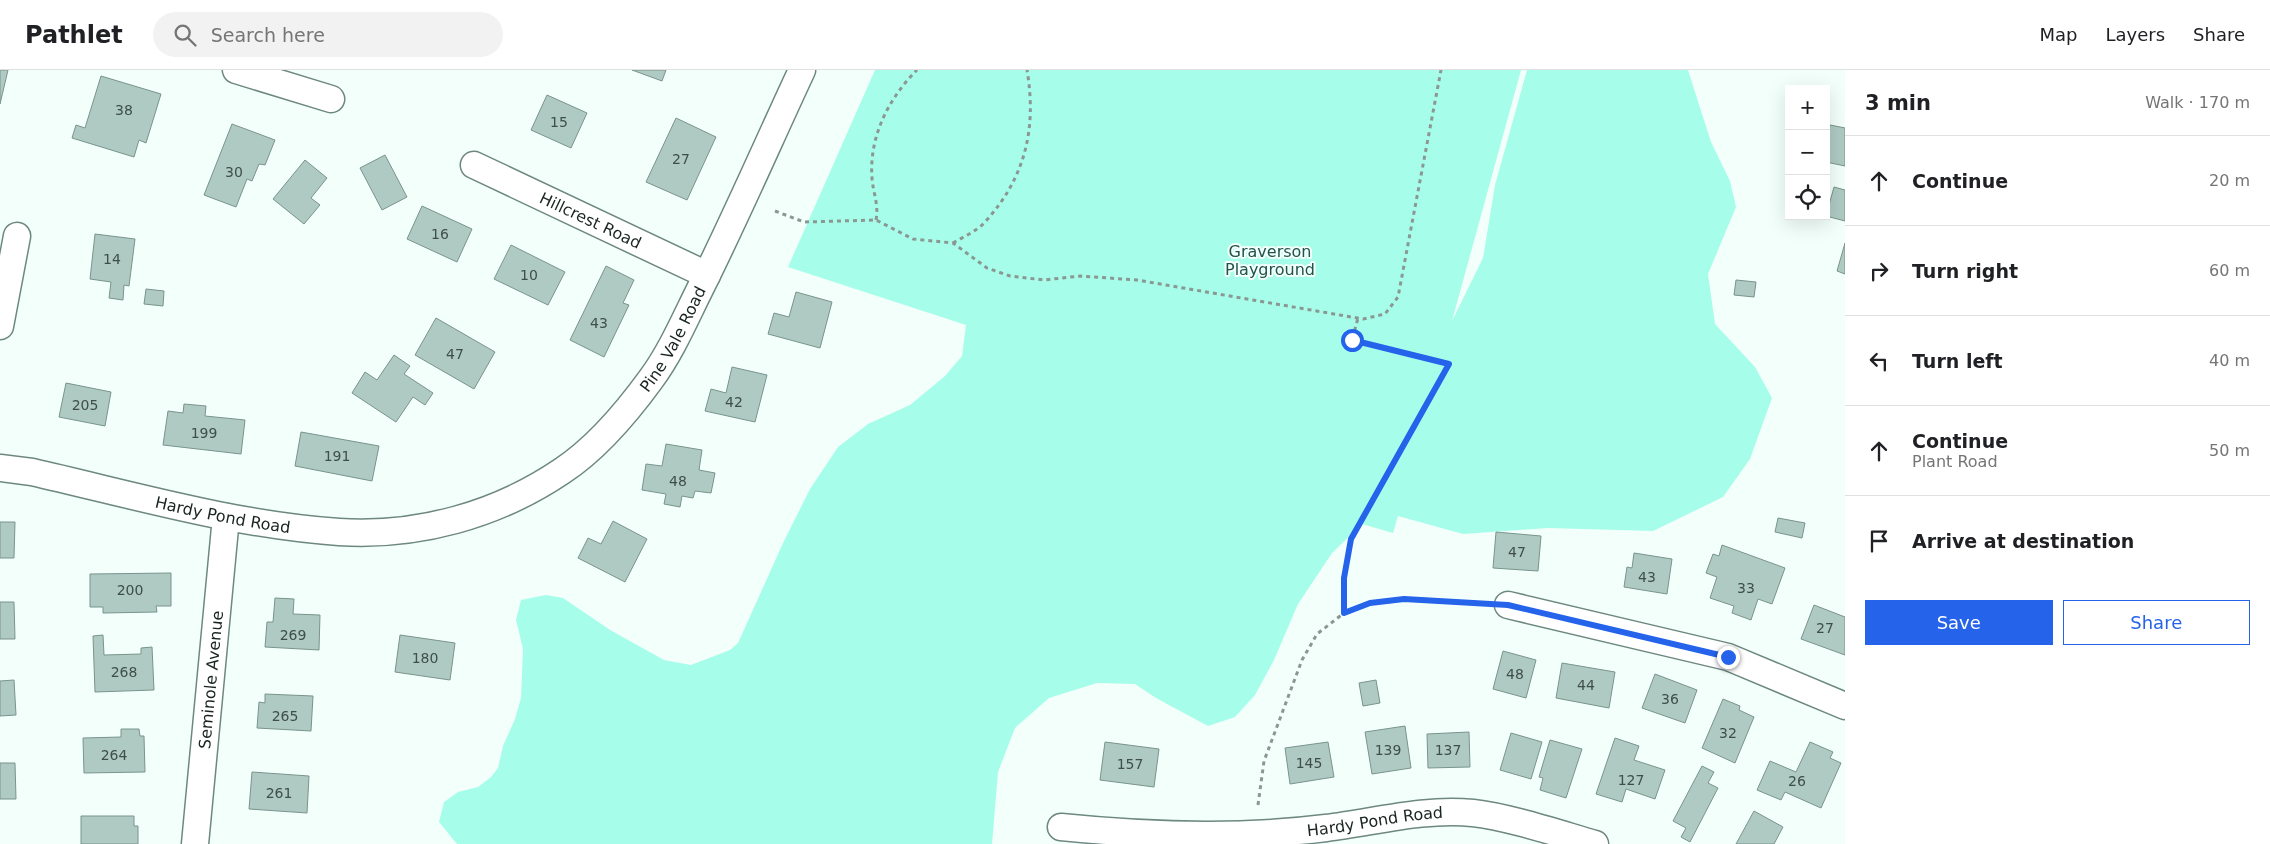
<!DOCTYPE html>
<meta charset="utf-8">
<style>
body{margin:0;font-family:"DejaVu Sans",sans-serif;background:#f2f2f2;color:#202124}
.controls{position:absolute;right:15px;top:15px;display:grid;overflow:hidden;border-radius:0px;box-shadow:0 5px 20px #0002}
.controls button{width:45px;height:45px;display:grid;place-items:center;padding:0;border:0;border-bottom:1px solid #e0e0e0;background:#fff;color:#202124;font:25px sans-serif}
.stop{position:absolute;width:15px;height:15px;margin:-11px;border:4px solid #2563eb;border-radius:50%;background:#fff}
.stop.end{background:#2563eb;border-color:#fff;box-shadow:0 1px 5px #0008}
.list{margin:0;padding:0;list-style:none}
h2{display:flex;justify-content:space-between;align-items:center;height:65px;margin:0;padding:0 20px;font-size:21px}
h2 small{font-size:16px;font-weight:400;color:#757577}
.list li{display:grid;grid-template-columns:32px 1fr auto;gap:15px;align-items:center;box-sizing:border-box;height:90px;padding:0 20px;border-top:1px solid #e0e0e0}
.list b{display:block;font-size:19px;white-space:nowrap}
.list p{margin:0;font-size:16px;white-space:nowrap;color:#757577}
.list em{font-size:16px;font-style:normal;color:#757577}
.actions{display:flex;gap:10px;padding:15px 20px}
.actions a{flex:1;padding:11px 0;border:1px solid #2563eb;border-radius:0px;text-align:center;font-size:18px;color:#2563eb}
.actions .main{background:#2563eb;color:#fff}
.icon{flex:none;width:28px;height:28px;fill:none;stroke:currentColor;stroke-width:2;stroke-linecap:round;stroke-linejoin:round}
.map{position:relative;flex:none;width:1845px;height:774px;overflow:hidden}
header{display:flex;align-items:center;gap:30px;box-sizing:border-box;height:70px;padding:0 25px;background:#fff;border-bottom:1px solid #e0e0e0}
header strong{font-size:24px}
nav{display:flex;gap:28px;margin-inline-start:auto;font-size:18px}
.search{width:350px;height:45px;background:#f2f2f2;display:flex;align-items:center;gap:12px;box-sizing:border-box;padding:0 18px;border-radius:28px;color:#757577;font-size:19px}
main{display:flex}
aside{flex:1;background:#fff}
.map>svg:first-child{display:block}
.green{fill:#a6feea}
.building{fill:#aecac2;stroke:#79948d}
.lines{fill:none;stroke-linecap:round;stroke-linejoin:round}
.street-casing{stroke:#6d8881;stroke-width:29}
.path{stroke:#8b9793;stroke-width:3;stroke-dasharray:4 4;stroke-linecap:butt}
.street{stroke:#fff;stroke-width:26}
.route{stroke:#2563eb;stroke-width:6}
.labels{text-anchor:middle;stroke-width:4;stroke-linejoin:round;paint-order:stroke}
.number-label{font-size:14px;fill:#3f4e4a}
.street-label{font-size:16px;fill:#1a2522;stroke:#f3fffb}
.park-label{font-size:16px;fill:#225349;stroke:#f3fffb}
</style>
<header>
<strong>Pathlet</strong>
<div class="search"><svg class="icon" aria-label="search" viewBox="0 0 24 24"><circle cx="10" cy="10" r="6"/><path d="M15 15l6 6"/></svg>Search here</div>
<nav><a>Map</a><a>Layers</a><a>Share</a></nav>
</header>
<main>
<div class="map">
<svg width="1845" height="774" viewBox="0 0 1845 774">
<rect width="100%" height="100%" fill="#f3fffb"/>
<polygon class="green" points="875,0 1521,0 1452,251 1483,188 1495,115 1527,0 1688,0 1711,72 1730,111 1736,137 1708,204 1715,254 1755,297 1772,328 1750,389 1723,427 1653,461 1548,458 1463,464 1398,446 1393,463 1362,454 1332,483 1298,534 1274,590 1255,625 1235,647 1208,656 1156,628 1135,614 1097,613 1049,628 1015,658 998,702 992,774 457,774 439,752 444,732 458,722 478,717 491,707 498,698 503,676 515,649 521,628 523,579 516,550 521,530 546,525 563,528 610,560 664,590 691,595 730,580 738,573 783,473 810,419 838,377 868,354 910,335 945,306 962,286 966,255 788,197"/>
<g class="building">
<polygon points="0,0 8,0 0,34"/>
<polygon points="632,0 666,0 662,11"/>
<polygon points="101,6 161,24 146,73 139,70 134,87 72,68 76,55 85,58"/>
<polygon points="547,25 587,43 571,78 531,60"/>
<polygon points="676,48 716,67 687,130 646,112"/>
<polygon points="232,54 275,70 265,95 259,94 252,111 247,109 236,137 204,125"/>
<polygon points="1830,55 1845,58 1845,96 1826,92 1826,76"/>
<polygon points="385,85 407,127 382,140 360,98"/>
<polygon points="305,90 327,108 311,128 320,135 304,154 273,129"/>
<polygon points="1834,117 1845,120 1845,151 1826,146"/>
<polygon points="422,136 472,159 457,192 407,169"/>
<polygon points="95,164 135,169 129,216 124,215 123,230 109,228 111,212 90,209"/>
<polygon points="1845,173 1845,204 1837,201"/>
<polygon points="511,175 565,202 548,235 494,209"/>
<polygon points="606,196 634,210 623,233 629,235 604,287 570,270"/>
<polygon points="1736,210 1756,212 1754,227 1734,225"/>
<polygon points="146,219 164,221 163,236 144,234"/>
<polygon points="796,222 832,232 820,278 768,264 774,243 789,247"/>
<polygon points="436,248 495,282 474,319 415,285"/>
<polygon points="394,285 410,296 404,304 433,323 425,335 413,327 396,352 352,323 365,302 377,310"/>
<polygon points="732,297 767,305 755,352 705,341 711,319 726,323"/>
<polygon points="66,313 111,322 105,356 59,347"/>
<polygon points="184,334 206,336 205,346 245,350 241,384 163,375 168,341 183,343"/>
<polygon points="301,362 379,376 372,411 295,396"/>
<polygon points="666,374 702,380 699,400 715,403 711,423 695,421 693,428 682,426 680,437 664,434 666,424 642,420 646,394 662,396"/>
<polygon points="1778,448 1805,453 1802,468 1775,462"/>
<polygon points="613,451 647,469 625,512 578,488 588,468 601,474"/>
<polygon points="0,452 15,452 14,488 0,488"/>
<polygon points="1496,462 1541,466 1538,501 1493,498"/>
<polygon points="1722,475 1785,498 1772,534 1758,529 1751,550 1732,543 1734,536 1710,528 1717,507 1706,503 1713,484 1719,486"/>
<polygon points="1634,483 1672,489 1667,524 1624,517 1627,497 1632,498"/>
<polygon points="171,503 171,536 156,536 157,542 103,543 103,537 90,537 90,504"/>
<polygon points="275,528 294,529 293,544 320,545 319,580 265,577 267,552 273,552"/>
<polygon points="0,532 14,532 15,569 0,569"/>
<polygon points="1814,535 1845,547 1845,585 1801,569"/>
<polygon points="103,565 104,585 141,584 141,578 152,577 154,620 95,622 93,566"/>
<polygon points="400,565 455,573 450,610 395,602"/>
<polygon points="1503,581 1536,590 1526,628 1493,619"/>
<polygon points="1562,593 1615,602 1609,638 1556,628"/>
<polygon points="1655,604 1697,620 1685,653 1642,638"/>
<polygon points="14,610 16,645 0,646 0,611"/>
<polygon points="1376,610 1380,633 1363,636 1359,613"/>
<polygon points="265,624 313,626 311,661 257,658 259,632 265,633"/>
<polygon points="1723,629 1740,636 1739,640 1754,647 1735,693 1702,678"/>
<polygon points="1405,656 1411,698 1372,704 1365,662"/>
<polygon points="121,659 139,659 140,666 144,666 145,702 84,703 83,668 121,667"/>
<polygon points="1469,662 1470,697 1428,698 1427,664"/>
<polygon points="1511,663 1542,672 1531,709 1500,700"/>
<polygon points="1615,668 1639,676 1634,690 1665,700 1655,729 1626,719 1622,732 1596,724"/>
<polygon points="1550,670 1582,679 1566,728 1540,720 1543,708 1539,707"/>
<polygon points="1105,672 1159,679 1154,717 1100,710"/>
<polygon points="1328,672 1334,707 1290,714 1285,678"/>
<polygon points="1810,672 1833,682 1830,688 1841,693 1821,738 1785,722 1781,730 1757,720 1770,691 1796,702"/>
<polygon points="0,693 15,693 16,729 0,729"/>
<polygon points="1702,696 1714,702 1708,713 1718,718 1690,772 1681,767 1686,758 1673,751"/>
<polygon points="252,702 309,706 307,743 249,739"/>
<polygon points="1754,741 1783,757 1774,774 1736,774"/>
<polygon points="81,746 134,746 134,756 138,756 138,774 81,774"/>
</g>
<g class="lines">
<defs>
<g id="street">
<polyline points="236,0 331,29"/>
<path id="s1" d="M474,95L707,205"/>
<polyline points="0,256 17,166"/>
<path id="s2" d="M0,398L32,402C133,425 235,455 339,462C418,467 497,445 562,401C597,378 627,342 651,309C671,282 685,249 700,219C736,147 768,73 802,0"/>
<polyline points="1508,535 1728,587 1845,636"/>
<path id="s3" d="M1061,757C1149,766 1238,769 1326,758C1375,752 1424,738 1473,743C1509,747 1560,764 1595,774"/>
<path id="s4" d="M195,774L226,447"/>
</g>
</defs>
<use href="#street" class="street-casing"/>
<g class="path">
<polyline points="775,141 804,152 876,150 913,169 953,173 987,198 1010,206 1044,210 1080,206 1137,210 1363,249 1385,244 1398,227 1441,0"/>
<path d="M876,150C879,134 873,123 872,108C869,67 888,29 917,0"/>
<path d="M953,173C963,167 977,161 985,152C1025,108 1037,59 1027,0"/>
<polyline points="1344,543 1344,508 1351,469 1449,295 1352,270 1358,248"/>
<polyline points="1258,735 1264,691 1302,590 1317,564 1344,543 1370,533 1404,529 1481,533"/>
</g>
<use href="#street" class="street"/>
</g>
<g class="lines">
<polyline class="route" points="1352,270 1449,294 1351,469 1344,508 1344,543 1370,533 1404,529 1508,535 1728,587"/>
</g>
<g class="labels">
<g class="number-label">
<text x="124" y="45">38</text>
<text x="559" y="57">15</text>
<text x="681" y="94">27</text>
<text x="234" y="107">30</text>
<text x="440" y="169">16</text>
<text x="112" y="194">14</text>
<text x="529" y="210">10</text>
<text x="599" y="258">43</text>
<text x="455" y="289">47</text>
<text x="734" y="337">42</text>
<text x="85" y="340">205</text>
<text x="204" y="368">199</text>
<text x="337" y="391">191</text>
<text x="678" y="416">48</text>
<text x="1517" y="487">47</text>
<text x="1647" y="512">43</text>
<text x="1746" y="523">33</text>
<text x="130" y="525">200</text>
<text x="1825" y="563">27</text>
<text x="293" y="570">269</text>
<text x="425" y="593">180</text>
<text x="124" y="607">268</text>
<text x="1515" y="609">48</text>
<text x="1586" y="620">44</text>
<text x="1670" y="634">36</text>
<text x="285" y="651">265</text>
<text x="1728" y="668">32</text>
<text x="1388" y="685">139</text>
<text x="1448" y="685">137</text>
<text x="114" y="690">264</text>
<text x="1309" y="698">145</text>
<text x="1130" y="699">157</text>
<text x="1631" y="715">127</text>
<text x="1797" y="716">26</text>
<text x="279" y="728">261</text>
</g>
<g class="street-label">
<text dy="6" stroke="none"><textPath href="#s1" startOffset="129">Hillcrest Road</textPath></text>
<text dy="6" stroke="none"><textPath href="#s2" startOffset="755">Pine Vale Road</textPath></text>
<text dy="6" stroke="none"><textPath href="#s2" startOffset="228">Hardy Pond Road</textPath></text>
<text dy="6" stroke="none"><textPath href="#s4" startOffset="165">Seminole Avenue</textPath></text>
<text dy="6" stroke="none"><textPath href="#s3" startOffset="315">Hardy Pond Road</textPath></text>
</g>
<g class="park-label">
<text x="1270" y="187">Graverson<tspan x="1270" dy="18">Playground</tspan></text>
</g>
</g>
</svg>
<div class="controls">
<button>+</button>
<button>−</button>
<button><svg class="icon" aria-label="locate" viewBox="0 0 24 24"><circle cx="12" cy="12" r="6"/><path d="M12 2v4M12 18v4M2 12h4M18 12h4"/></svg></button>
</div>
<div class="stop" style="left:1352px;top:270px"></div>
<div class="stop end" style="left:1728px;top:587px"></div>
</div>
<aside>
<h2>3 min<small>Walk · 170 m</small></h2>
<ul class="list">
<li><svg class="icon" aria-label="ahead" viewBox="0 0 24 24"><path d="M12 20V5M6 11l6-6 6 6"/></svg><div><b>Continue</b></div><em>20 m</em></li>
<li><svg class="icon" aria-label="right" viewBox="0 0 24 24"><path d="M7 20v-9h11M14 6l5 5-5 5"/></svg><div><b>Turn right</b></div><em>60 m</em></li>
<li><svg class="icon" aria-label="left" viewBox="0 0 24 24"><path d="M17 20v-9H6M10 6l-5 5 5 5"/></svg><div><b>Turn left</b></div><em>40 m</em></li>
<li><svg class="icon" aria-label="ahead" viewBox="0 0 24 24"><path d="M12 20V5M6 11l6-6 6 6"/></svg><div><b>Continue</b><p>Plant Road</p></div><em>50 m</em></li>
<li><svg class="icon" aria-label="arrive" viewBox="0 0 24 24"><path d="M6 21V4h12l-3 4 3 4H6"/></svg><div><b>Arrive at destination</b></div></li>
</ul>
<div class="actions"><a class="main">Save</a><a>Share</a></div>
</aside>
</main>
